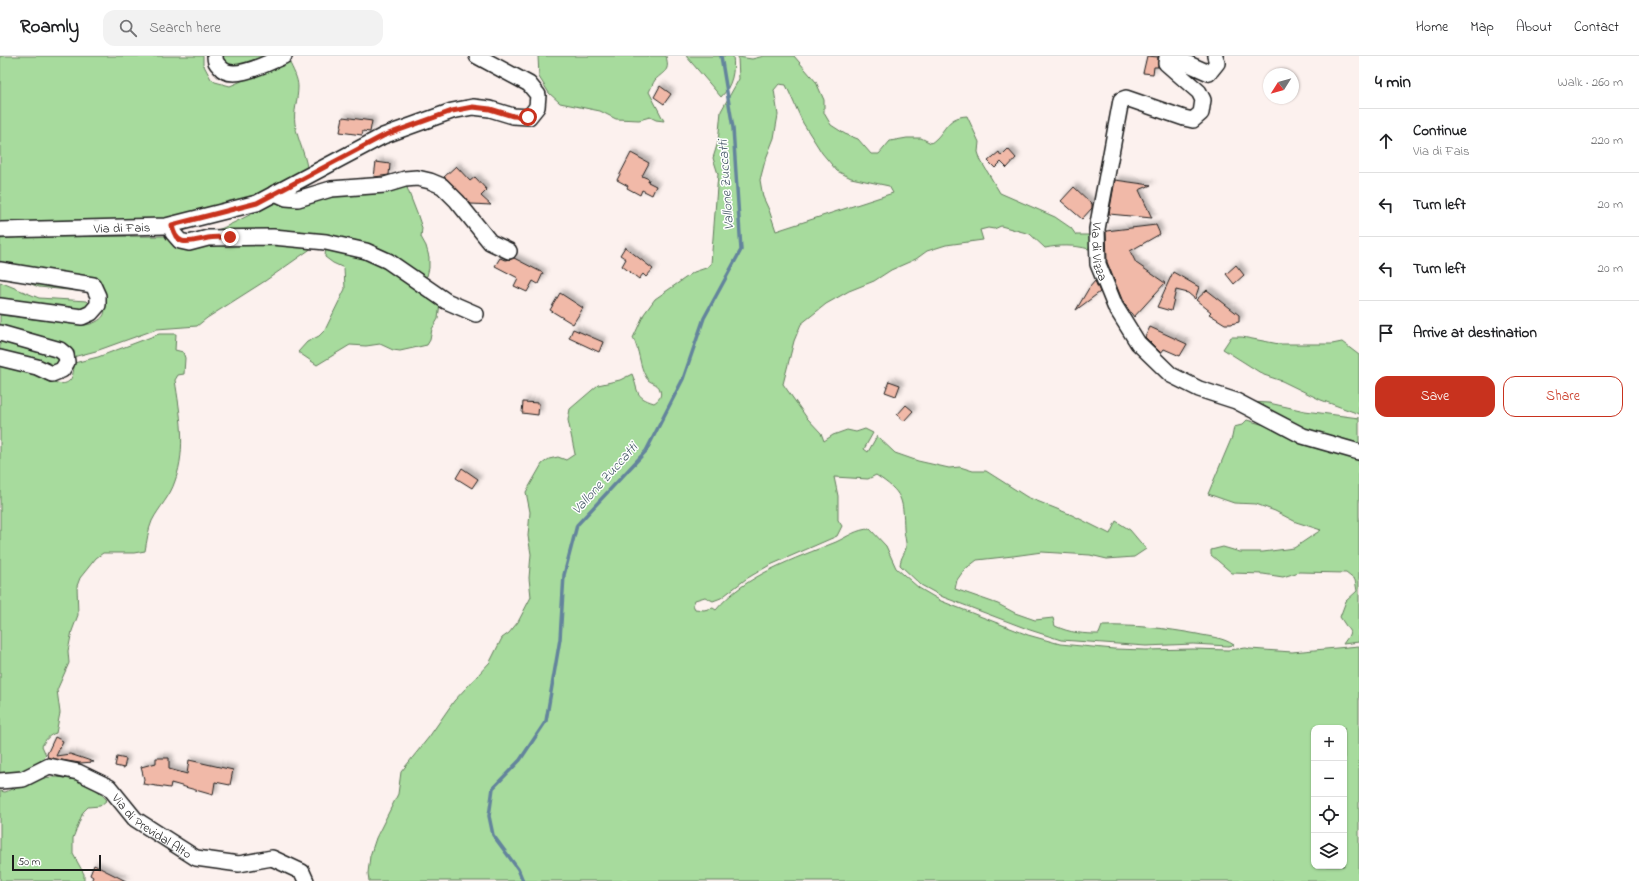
<!DOCTYPE html>
<meta charset="utf-8">
<style>
body{margin:0;font-family:"Indie Flower",sans-serif;background:#f2f2f2;color:#202124}
.controls{position:absolute;right:12px;bottom:12px;display:grid;overflow:hidden;border-radius:8px;box-shadow:0 1px 3px #0004}
.controls button{width:36px;height:36px;display:grid;place-items:center;padding:0;border:0;border-bottom:1px solid #e0e0e0;background:#fff;color:#202124;font:20px sans-serif}
.compass{position:absolute;left:1263px;top:12px;width:36px;height:36px;border-radius:50%;background:#fff;box-shadow:0 1px 3px #0004;rotate:233deg}
.scale{position:absolute;left:12px;bottom:10px;width:89px;box-sizing:border-box;padding-left:4px;border:2px solid #1c1c1c;border-top:0;font-size:11px;line-height:14px;white-space:nowrap;color:#1c1c1c;-webkit-text-stroke:3px #fff;paint-order:stroke}
.stop{position:absolute;width:12px;height:12px;margin:-9px;border:3px solid #c8321e;border-radius:50%;background:#fff}
.stop.end{background:#c8321e;border-color:#fff;box-shadow:0 1px 4px #0008}
.list{margin:0;padding:0;list-style:none}
h2{display:flex;justify-content:space-between;align-items:center;height:52px;margin:0;padding:0 16px;font-size:17px}
h2 small{font-size:13px;font-weight:400;color:#757577}
.list li{display:grid;grid-template-columns:26px 1fr auto;gap:12px;align-items:center;box-sizing:border-box;height:64px;padding:0 16px;border-top:1px solid #e0e0e0}
.list b{display:block;font-size:15px;white-space:nowrap}
.list p{margin:0;font-size:13px;white-space:nowrap;color:#757577}
.list em{font-size:13px;font-style:normal;color:#757577}
.actions{display:flex;gap:8px;padding:12px 16px}
.actions a{flex:1;padding:9px 0;border:1px solid #c8321e;border-radius:12px;text-align:center;font-size:14px;color:#c8321e}
.actions .main{background:#c8321e;color:#fff}
.icon{flex:none;width:22px;height:22px;fill:none;stroke:currentColor;stroke-width:2;stroke-linecap:round;stroke-linejoin:round}
.map{position:relative;flex:none;width:1359px;height:825px;overflow:hidden}
header{display:flex;align-items:center;gap:24px;box-sizing:border-box;height:56px;padding:0 20px;background:#fff;border-bottom:1px solid #e0e0e0}
header strong{font-size:19px}
nav{display:flex;gap:22px;margin-inline-start:auto;font-size:14px}
.search{width:280px;height:36px;background:#f2f2f2;display:flex;align-items:center;gap:10px;box-sizing:border-box;padding:0 14px;border-radius:12px;color:#757577;font-size:15px}
main{display:flex}
aside{flex:1;background:#fff}
.map>svg:first-child{display:block}
.green{fill:#a7db9d;stroke:#627c5c;fill-rule:evenodd}
.lines{fill:none;stroke-linecap:round;stroke-linejoin:round}
.stream{stroke:#63849c;stroke-width:3.5}
.building{fill:#f1b9a8;stroke:#1c1c1c;filter:url(#shadow)}
.minor-casing{stroke:#1c1c1c;stroke-width:18}
.minor{stroke:#fff;stroke-width:15}
.route{stroke:#c8321e;stroke-width:5}
.labels{text-anchor:middle;stroke-width:3;stroke-linejoin:round;paint-order:stroke}
.street-label{font-size:13px;fill:#1c1c1c;stroke:#fff}
.water-label{font-size:14px;font-style:italic;fill:#465967;stroke:#fff}
</style>
<header>
<strong>Roamly</strong>
<div class="search"><svg class="icon" aria-label="search" viewBox="0 0 24 24"><circle cx="10" cy="10" r="6"/><path d="M15 15l6 6"/></svg>Search here</div>
<nav><a>Home</a><a>Map</a><a>About</a><a>Contact</a></nav>
</header>
<main>
<div class="map">
<svg width="1359" height="825" viewBox="0 0 1359 825">
<defs>
<filter id="shadow"><feDropShadow dx="3.5" dy="-3.5" stdDeviation="2" flood-color="#0004"/></filter>
</defs>
<rect width="100%" height="100%" fill="#fcf1ee"/>
<filter id="ink" filterUnits="userSpaceOnUse"><feTurbulence type="fractalNoise" baseFrequency=".025" numOctaves="2"/><feDisplacementMap in="SourceGraphic" scale="8" xChannelSelector="R" yChannelSelector="G"/><feConvolveMatrix kernelMatrix="1 2 1 2 8 2 1 2 1" color-interpolation-filters="sRGB"/></filter>
<g filter="url(#ink)">
<g class="green">
<path d="M0,0H203V8L211,23L215,26L230,30L289,5C293,14 298,22 298,31C298,44 293,56 295,68C298,86 307,101 308,119L276,135L177,163L0,173Z"/>
<polygon points="215,0 278,0 236,18"/>
<path d="M538,0H666C670,16 665,14 655,24C653,27 651,32 649,36L664,65L656,64L650,61L639,64L616,63L600,55L560,47L549,37L539,21Z"/>
<path d="M686,0H733C735,15 732,30 721,41Z"/>
<path d="M764,0H794L816,26L824,44V57L831,69L845,78L858,83L871,98H879L890,85L907,82H921L931,87C946,77 945,61 967,60L979,86L978,96L981,105L1000,137L1055,161L1071,172L1076,179H1088L1091,182L1089,193C1074,189 1060,189 1045,192L1030,178L1001,170L994,173L988,172L980,174L983,184L946,189L927,195L916,203L891,214L874,225L849,235L826,248L801,268L794,285L783,328L807,362L821,377L824,385L833,379L847,374L856,376L865,373L873,377L864,393L868,396L877,380L895,397L918,405L949,412L960,411L973,415H986L1027,441L1072,459L1110,478L1116,465L1130,474L1146,493L1134,501L1107,503L1090,499L1042,496L1013,500L977,504L964,514L957,524L955,533L998,548L1015,557L1035,564L1053,562L1055,570C1070,577 1084,578 1099,578L1102,570C1134,569 1165,572 1197,578C1210,581 1222,581 1234,589L1228,590L1193,588L1146,590L1061,584L1030,574L943,541L921,529L900,509C901,501 904,499 906,492C907,487 904,479 904,473C903,442 903,437 876,419L868,423L834,421L838,440V464L842,470L837,480L768,510L746,523L721,542L713,545L705,541L695,544L693,549L695,553L704,554L713,552L716,554C745,519 794,503 836,486C847,481 857,473 870,473L886,490L896,512L919,532L941,545L1028,579L1060,588L1114,593L1146,594L1193,593L1228,594L1246,592L1250,593L1292,596L1359,590V825H369L368,817L370,800L376,782L398,738L401,716L429,681L454,645L490,606L502,582L509,577L518,566L531,541L529,522L531,498L528,480L530,456L526,436L542,408L549,403L558,401L566,404L575,398L568,364L570,353L598,329L620,324L632,318C639,335 634,341 654,347C659,344 662,340 660,334C658,326 649,328 646,321C639,309 640,295 633,282L644,258L655,243L694,216L706,212L711,208L718,118L713,102L718,86L721,55L739,23L738,1L752,3ZM779,28L786,29L803,67L822,97L837,115L851,122L889,130L893,137L776,175L769,154L763,141L760,124L765,105L774,82L778,59L774,34ZM1314,672H1344V810H1314Z"/>
<polygon points="406,129 418,160 422,172 421,181 426,190 429,201 429,212 427,220 420,223 377,197 182,180 210,176 223,172 276,146 291,148 325,140"/>
<path d="M171,180L205,187H319L265,225L207,262L197,270L157,273L96,295L73,301L0,273V259L85,269C95,268 110,261 103,248C102,244 98,241 96,237L39,231L0,216V183L22,181Z"/>
<polygon points="326,189 375,203 440,247 438,263 432,273 430,284 427,289 400,295 393,294 380,288 366,290 350,289 317,309 298,296 307,286 319,280 325,274 345,233 344,212 333,207 325,201"/>
<polygon points="0,226 39,242 87,245 91,249 89,256 0,249"/>
<path d="M159,278H176L175,294L183,296L185,302L184,318L178,319L175,324C180,357 187,392 175,425C170,441 159,451 152,465C148,474 147,485 145,495L134,497H103L96,502L80,522L77,530L78,559L72,575L68,595L69,607L57,634L60,657L56,677C49,679 45,684 42,690L46,699L41,704L33,716L0,728V308C8,309 18,309 25,312C43,319 74,346 74,307L98,301Z"/>
<polygon points="1231,281 1242,281 1279,288 1332,288 1342,286 1359,299 1359,358 1321,344 1282,325 1264,319 1223,293"/>
<polygon points="0,283 57,302 61,305 58,313 0,300"/>
<polygon points="1250,346 1269,347 1305,355 1359,362 1359,391 1243,357 1245,349"/>
<polygon points="1247,364 1359,396 1359,586 1343,588 1348,581 1350,576 1340,561 1346,545 1357,535 1355,524 1346,517 1299,516 1283,521 1263,518 1232,517 1211,499 1211,494 1223,491 1240,496 1263,496 1294,492 1321,474 1296,466 1275,455 1256,448 1234,447 1208,438 1232,381 1234,371 1242,369"/>
<path d="M53,721C77,722 91,726 107,744L100,750L88,751L83,756L73,782V798L84,818V825H0V735L5,736L43,722Z"/>
</g>
<g class="lines">
<polyline class="stream" points="523,825 518,813 493,779 489,760 493,732 520,704 546,665 560,583 564,519 577,469 646,395 683,323 704,262 741,194 733,72 721,0"/>
</g>
<g class="building">
<polygon points="1147,0 1158,1 1158,11 1154,11 1153,18 1143,17"/>
<polygon points="660,30 671,38 664,48 654,41"/>
<polygon points="343,61 372,65 370,76 363,75 362,79 340,76"/>
<polygon points="1008,93 1016,102 1007,112 1001,106 995,112 988,105 999,96 1001,100"/>
<polygon points="631,97 649,107 642,120 649,123 648,126 656,130 652,139 642,134 640,139 627,132 628,130 617,124"/>
<polygon points="376,106 390,108 389,119 374,121"/>
<polygon points="456,110 470,125 475,121 487,134 481,140 491,149 471,148 448,124 444,121"/>
<polygon points="1115,124 1151,129 1139,134 1152,162 1109,158"/>
<polygon points="1074,131 1092,148 1092,152 1082,163 1061,145"/>
<polygon points="1156,169 1160,178 1130,195 1136,207 1165,227 1134,261 1123,246 1107,206 1106,175"/>
<polygon points="625,191 653,213 646,221 643,218 639,223 622,210 626,203 620,199"/>
<polygon points="500,202 505,204 514,202 543,217 538,228 533,225 527,236 514,230 518,222 495,210"/>
<polygon points="1236,209 1244,219 1234,228 1226,218"/>
<polygon points="1173,216 1199,231 1195,243 1188,237 1176,234 1171,255 1157,251"/>
<polygon points="1095,225 1100,236 1076,254 1089,232"/>
<polygon points="1207,234 1239,259 1239,266 1231,268 1225,268 1209,258 1211,256 1196,244"/>
<polygon points="560,237 583,252 573,268 550,254"/>
<polygon points="1150,271 1187,288 1180,300 1164,293 1161,297 1145,281"/>
<polygon points="573,273 603,286 599,296 569,282"/>
<polygon points="889,325 900,329 896,340 885,336"/>
<polygon points="523,346 539,347 538,359 522,357"/>
<polygon points="906,349 913,355 904,365 897,359"/>
<polygon points="462,412 478,423 472,432 456,422"/>
<polygon points="55,681 63,685 56,700 70,698 94,706 80,707 48,702 47,698"/>
<polygon points="117,701 126,703 124,712 115,710"/>
<polygon points="156,702 169,702 169,713 187,718 189,704 233,714 230,729 215,726 213,739 171,727 170,732 143,728 144,723 141,711 156,707"/>
<polygon points="94,809 126,825 91,825 93,821 90,819"/>
</g>
<g class="lines">
<defs>
<g id="minor">
<path d="M215,0C215,5 216,7 220,11C232,27 269,6 284,0"/>
<path id="s1" d="M1215,0L1217,7L1209,17L1173,1H1167L1166,7L1199,36L1203,44L1201,57L1193,64L1184,62L1126,42L1121,44L1097,173L1098,208L1115,250L1138,287L1171,319L1199,333L1236,345L1303,380L1359,396"/>
<polyline points="275,137 286,142 298,143 331,133 385,129 405,123 417,122 430,125 442,130 457,145 490,186 509,195"/>
<polyline points="172,169 173,177 180,185 189,187 208,182 273,181 326,186 366,195 388,205 446,245 476,258"/>
<path id="s2" d="M0,174L166,170L257,147L383,80L452,55L473,51L490,53L513,60L529,61L537,51L538,39L529,28L477,0"/>
<polyline points="0,214 93,229 98,240 98,249 91,257 82,261 0,250"/>
<polyline points="0,277 60,294 66,299 67,306 62,314 52,318 37,311 0,302"/>
<path id="s3" d="M0,725L23,723L49,710L78,716L109,731L135,763L196,802L239,808L272,802L302,816L306,825"/>
</g>
</defs>
<use href="#minor" class="minor-casing"/>
<use href="#minor" class="minor"/>
</g>
</g>
<g class="lines" filter="url(#ink)">
<path class="route" d="M230,181C223,181 215,181 208,182C191,185 176,193 172,169L257,147L383,80L452,55L473,51L490,53L513,60L528,61"/>
</g>
<g class="labels">
<g class="street-label">
<text dy="5" stroke="none"><textPath href="#s2" startOffset="122">Via di Fais</textPath></text>
<text dy="5" stroke="none"><textPath href="#s1" startOffset="378">Via di Vizza</textPath></text>
<text dy="5" stroke="none"><textPath href="#s3" startOffset="175">Via di Previdal Alto</textPath></text>
</g>
<g class="water-label">
<text transform="translate(725 129) rotate(-94)" y="5">Vallone Zuccatti</text>
<text transform="translate(604 422) rotate(-48)" y="5">Vallone Zuccatti</text>
</g>
</g>
</svg>
<div class="controls">
<button>+</button>
<button>−</button>
<button><svg class="icon" aria-label="locate" viewBox="0 0 24 24"><circle cx="12" cy="12" r="6"/><path d="M12 2v4M12 18v4M2 12h4M18 12h4"/></svg></button>
<button><svg class="icon" aria-label="layers" viewBox="0 0 24 24"><path d="M12 4l9 5-9 5-9-5zM3 14l9 5 9-5"/></svg></button>
</div>
<svg class="compass" viewBox="-18 -18 36 36"><path d="M0-13l5 13h-10z" fill="#e53935"/><path d="M0 13l5-13h-10z" fill="#757577"/></svg>
<div class="scale">50 m</div>
<div class="stop" style="left:528px;top:61px"></div>
<div class="stop end" style="left:230px;top:181px"></div>
</div>
<aside>
<h2>4 min<small>Walk · 260 m</small></h2>
<ul class="list">
<li><svg class="icon" aria-label="ahead" viewBox="0 0 24 24"><path d="M12 20V5M6 11l6-6 6 6"/></svg><div><b>Continue</b><p>Via di Fais</p></div><em>220 m</em></li>
<li><svg class="icon" aria-label="left" viewBox="0 0 24 24"><path d="M17 20v-9H6M10 6l-5 5 5 5"/></svg><div><b>Turn left</b></div><em>20 m</em></li>
<li><svg class="icon" aria-label="left" viewBox="0 0 24 24"><path d="M17 20v-9H6M10 6l-5 5 5 5"/></svg><div><b>Turn left</b></div><em>20 m</em></li>
<li><svg class="icon" aria-label="arrive" viewBox="0 0 24 24"><path d="M6 21V4h12l-3 4 3 4H6"/></svg><div><b>Arrive at destination</b></div></li>
</ul>
<div class="actions"><a class="main">Save</a><a>Share</a></div>
</aside>
</main>
